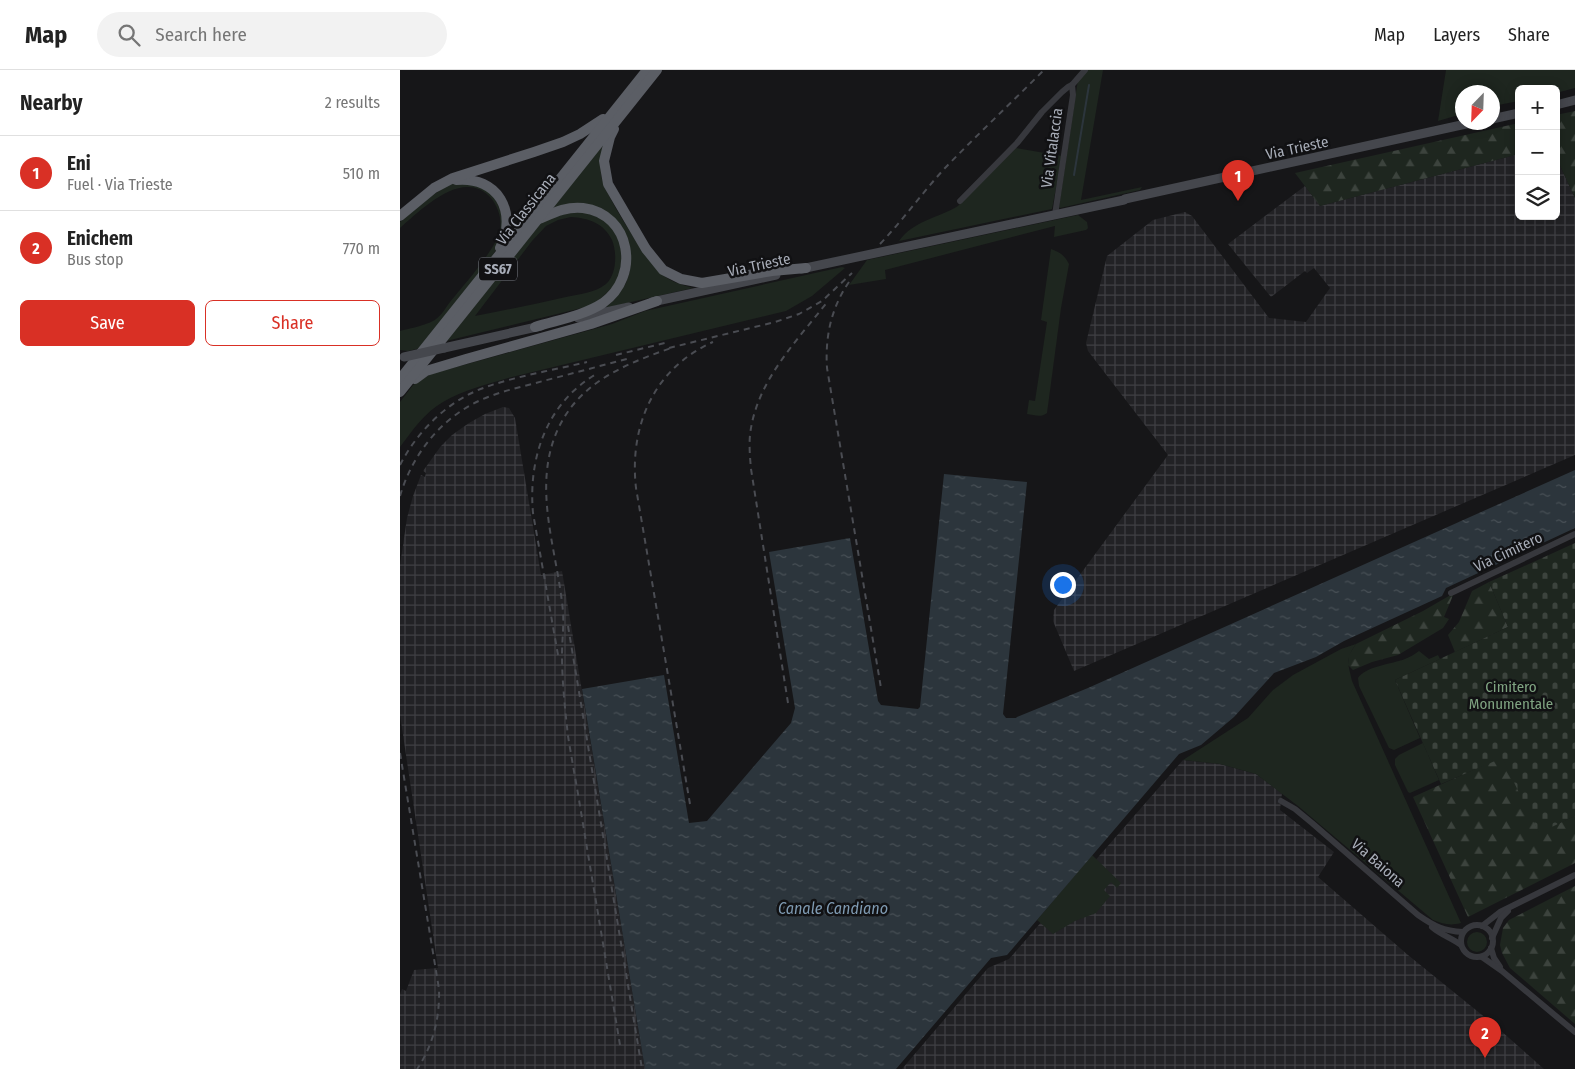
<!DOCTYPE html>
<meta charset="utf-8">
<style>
body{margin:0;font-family:"Fira Sans Condensed",sans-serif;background:#f2f2f2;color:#222}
.controls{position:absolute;right:15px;top:15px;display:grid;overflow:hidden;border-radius:8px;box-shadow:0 2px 12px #0003}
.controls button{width:45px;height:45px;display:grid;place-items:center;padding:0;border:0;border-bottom:1px solid #e0e0e0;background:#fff;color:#222;font:25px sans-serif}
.compass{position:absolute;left:1055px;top:15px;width:45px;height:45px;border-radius:50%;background:#fff;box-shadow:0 2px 12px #0003;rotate:203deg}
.you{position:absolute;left:662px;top:514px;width:18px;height:18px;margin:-12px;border:4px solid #fff;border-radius:50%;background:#1a73e8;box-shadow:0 0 0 8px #1a73e833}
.badge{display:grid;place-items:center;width:32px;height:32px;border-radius:50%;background:#d93025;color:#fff;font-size:16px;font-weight:700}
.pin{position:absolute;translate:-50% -41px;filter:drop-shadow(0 1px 2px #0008)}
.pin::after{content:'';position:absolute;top:26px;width:18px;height:15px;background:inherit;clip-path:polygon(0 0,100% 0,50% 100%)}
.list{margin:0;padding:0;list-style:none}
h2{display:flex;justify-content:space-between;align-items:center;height:65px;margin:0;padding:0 20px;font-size:21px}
h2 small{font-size:16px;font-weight:400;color:#767676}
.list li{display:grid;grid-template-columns:32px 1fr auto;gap:15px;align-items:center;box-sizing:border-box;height:75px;padding:0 20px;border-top:1px solid #e0e0e0}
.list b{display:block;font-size:19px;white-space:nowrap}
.list p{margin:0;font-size:16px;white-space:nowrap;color:#767676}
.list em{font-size:16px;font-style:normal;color:#767676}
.actions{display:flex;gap:10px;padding:15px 20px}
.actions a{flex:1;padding:11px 0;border:1px solid #d93025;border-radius:8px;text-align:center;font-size:18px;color:#d93025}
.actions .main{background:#d93025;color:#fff}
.icon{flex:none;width:28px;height:28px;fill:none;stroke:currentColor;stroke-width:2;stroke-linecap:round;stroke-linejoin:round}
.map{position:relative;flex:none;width:1175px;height:999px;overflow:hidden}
header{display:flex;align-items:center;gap:30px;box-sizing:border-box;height:70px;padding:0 25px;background:#fff;border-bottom:1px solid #e0e0e0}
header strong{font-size:24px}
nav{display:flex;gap:28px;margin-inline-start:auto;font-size:18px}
.search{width:350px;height:45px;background:#f2f2f2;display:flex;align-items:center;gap:12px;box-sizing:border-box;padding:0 18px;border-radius:28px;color:#767676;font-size:19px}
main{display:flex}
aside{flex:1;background:#fff}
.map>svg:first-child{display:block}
.industrial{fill:url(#industrial-grid)}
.grass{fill:#1e261f;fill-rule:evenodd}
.forest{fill:url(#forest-firs)}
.cemetery{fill:url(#cemetery-stones)}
.water{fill:url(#water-ripples)}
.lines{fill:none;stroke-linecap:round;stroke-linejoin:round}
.stream{stroke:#2c353c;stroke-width:2}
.minor{stroke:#37383d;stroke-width:6}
.secondary{stroke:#45474d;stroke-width:9}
.trunk{stroke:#5b5e65;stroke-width:10}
.rail{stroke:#4a4c52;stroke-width:2;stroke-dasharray:6 5;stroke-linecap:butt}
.secondary-bridge{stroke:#45474d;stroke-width:9}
.labels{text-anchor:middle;stroke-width:5;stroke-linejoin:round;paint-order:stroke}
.shield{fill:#111113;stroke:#7b7e86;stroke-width:1}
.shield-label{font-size:14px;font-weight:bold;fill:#a8adb8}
.street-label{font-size:15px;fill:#a8adb8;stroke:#111113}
.park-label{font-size:15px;fill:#7fa381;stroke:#111113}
.water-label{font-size:16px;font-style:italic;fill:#7f9bb3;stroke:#111113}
</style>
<header>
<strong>Map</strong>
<div class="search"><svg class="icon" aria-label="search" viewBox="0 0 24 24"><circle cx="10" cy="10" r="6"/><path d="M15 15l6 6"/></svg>Search here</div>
<nav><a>Map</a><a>Layers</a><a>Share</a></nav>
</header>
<main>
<aside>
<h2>Nearby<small>2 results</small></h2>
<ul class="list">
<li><span class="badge">1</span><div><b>Eni</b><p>Fuel · Via Trieste</p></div><em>510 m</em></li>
<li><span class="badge">2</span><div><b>Enichem</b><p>Bus stop</p></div><em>770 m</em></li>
</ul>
<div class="actions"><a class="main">Save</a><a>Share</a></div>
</aside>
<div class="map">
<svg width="1175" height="999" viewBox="0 0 1175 999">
<defs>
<pattern id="industrial-grid" width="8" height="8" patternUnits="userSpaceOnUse" patternTransform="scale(1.25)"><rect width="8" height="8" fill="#222225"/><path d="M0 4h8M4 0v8" fill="none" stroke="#3f3f43"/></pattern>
<pattern id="forest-firs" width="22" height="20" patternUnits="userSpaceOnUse" patternTransform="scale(1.25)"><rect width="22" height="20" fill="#1e261f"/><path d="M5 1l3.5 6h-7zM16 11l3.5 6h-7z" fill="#3c433d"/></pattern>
<pattern id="cemetery-stones" width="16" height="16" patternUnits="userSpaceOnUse" patternTransform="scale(1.25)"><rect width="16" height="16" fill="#1e261f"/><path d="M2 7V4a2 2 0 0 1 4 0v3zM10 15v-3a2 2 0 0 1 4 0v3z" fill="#3c433d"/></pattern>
<pattern id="water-ripples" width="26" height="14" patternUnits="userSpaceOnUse" patternTransform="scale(1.25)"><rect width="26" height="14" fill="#2c353c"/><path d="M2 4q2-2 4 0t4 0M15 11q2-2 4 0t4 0" fill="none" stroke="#485056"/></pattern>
</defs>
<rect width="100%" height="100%" fill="#161618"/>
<g class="industrial">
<polygon points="1119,84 1119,146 1156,146 1156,87 1175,128 1175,385 674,601 653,551 654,540 768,385 688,281 686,273 707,186 753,150 785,142 792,146 869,248 906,252 930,218 914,198 907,203 905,201 871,227 828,174 905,116 920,136"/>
<polygon points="103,337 109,338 115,348 141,505 162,501 245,999 0,999 0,924 2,919 6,921 14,900 38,898 0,645 0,495 7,448 13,426 21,405 25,407 26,403 23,401 41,376 52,365 69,353 85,344"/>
<polygon points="783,690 820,694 856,704 882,723 880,740 934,782 918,807 1008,885 1092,953 1144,999 502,999 588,898 609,889"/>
</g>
<g class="grass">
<polygon points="688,0 703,0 681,130 742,117 740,120 660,138 659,137 677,16 678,10"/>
<polygon points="1046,0 1175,0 1175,18 1156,23 1156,19 1119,19 1119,31 1093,36 1092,22 1062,22 1062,44 1038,51"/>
<path d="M204,71C202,84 199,97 202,109C207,129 249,193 264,206C272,212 283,215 293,218L205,238L215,229L226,213L230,200L231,186L203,143H146Z"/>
<path d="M616,78L662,86L652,139L499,171C513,151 538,148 558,136Z"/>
<path d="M56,112H69L92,123L104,147L100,174L90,189L21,278L8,281L0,280V261C8,259 31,254 36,249C42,245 46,237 50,232C63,216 97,178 100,160C102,148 98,137 91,128C63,97 21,140 0,158V152C18,137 34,121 56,112Z"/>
<path d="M171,142L186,143L195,146L206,151L215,161L224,183L218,212L194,235L42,272L141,153L148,149ZM171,147C188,148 204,153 212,170C217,182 217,204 206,214C195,223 179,224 166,227C136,234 106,240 75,246L132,171L146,156L158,150Z"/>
<polygon points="678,145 687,152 688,158 686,160 654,167 655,156 485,200 486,209 449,215 467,190"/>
<path d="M651,179C660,182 665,186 669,194L661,238L647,343C641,348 634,345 627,344L629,330L635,331L647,252L641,250Z"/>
<path d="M442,197L445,198L412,226L386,241L112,307C89,314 64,320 43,332C25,342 12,361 0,377V332L13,315L31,304L212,254L245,241Z"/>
<path d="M956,574C945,590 948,593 952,611L1061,853C1050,856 1043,854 1033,850L898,736L856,704L820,694L783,690L848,648L873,620L893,605L941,579Z"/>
<path d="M1019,581L1029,589L1038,585L1040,589L995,610L1020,668L994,680L989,678L959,616L958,608C966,596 992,594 1005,589C1010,587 1015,584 1019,581Z"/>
<polygon points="1023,673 1039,710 1010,723 1008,722 995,695 995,689 999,685"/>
<polygon points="692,785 721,813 717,818 711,812 704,820 710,826 696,843 675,851 653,864 637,850"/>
<circle cx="1077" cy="872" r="10"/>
</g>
<g class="forest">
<polygon points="1175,41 1175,128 1156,87 1156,45"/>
<polygon points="1119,53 1119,84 920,136 895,103"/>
<polygon points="1089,512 1108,557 1055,582 1048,565 1059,552 1072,521"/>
<polygon points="1054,523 1044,547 1049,549 1043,558 998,585 972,592 953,600 948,595 949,585 956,574 1023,541"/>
<polygon points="1102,687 1139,762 1175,746 1175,793 1068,847 1013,727"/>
<polygon points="1175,816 1175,954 1110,898 1102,883 1100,875 1103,858 1109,850"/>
</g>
<polygon class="cemetery" points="1175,473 1175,746 1139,763 1102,688 1041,714 995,610 1108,557 1089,512"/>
<polygon class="water" points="1175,400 1175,458 1046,518 1042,526 944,571 916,587 874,603 834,647 801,675 779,684 607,885 591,888 496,999 245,999 182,619 264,605 289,753 307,751 391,653 395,638 369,482 450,468 478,631 481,635 518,639 520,637 544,404 627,412 603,644 606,648 616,648 617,647 688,618"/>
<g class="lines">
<polyline class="stream" points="674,105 689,15"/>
<g class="minor">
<polyline points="560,131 617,73 642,42 662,22 668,17 672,15 685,0"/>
<polyline points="655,145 673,25 672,15"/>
<polyline points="1051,523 1175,464"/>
<path d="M881,731L895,739L912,753L1018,845C1034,856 1043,861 1063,862"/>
<circle cx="1077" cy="871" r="16"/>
<polyline points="1082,856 1100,842 1175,805"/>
<path d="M1032,857C1041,865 1052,868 1061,875"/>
<polyline points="1092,868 1101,848 1108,841"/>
<polyline points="1091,878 1094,888 1100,897"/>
<polyline points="1082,887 1102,901 1175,962"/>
</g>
<g class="secondary">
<polyline points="1156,35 1175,30"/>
<polyline points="1092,49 1119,43"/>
<polyline points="725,129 1075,52"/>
<polyline points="401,199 724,130"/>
<polyline points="252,232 376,205"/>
<polyline points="178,248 229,237"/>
<polyline points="44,278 141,256"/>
</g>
<g class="trunk">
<polyline points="214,59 210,67 204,91 208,114 246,179 263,200 281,209 302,213 372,201 406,198"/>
<path d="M56,110C98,106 118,142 100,178"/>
<polyline points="0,146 34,118 53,108 134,82 163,72 180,64 203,49"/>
<path d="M135,257C157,250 183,246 203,233C241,206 231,144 183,138C167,136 153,143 139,149"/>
<polyline points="0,309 247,0"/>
<polyline points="15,309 26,301 66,289 191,254 257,231"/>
<polyline points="0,322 257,0"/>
</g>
<g class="rail">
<path d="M480,174C503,150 522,123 545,98C577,65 611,33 644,0"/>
<path d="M449,212C431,238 425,267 427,298L481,618"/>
<polyline points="269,278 375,252 399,244 422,231 452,203"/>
<polyline points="216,285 269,272"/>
<path d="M0,395C18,360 49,330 86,317C117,306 154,300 187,292"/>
<path d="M0,426C13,382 44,344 88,327C106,320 125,316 143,311C171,304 199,296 227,289"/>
<polyline points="168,556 242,999"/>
<path d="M158,585L133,443C128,387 147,332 198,303"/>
<path d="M388,633L351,399C350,388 349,376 350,365C356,311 397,271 428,231"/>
<path d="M0,683L39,919C40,947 33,976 17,999"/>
<path d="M290,734L236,418C229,356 254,298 313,272"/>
<path d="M220,975C207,897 194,820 181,742C177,717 172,691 168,666C165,639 162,611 162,585C162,570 164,556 163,542C158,482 131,418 158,359C180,311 228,293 274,277"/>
</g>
<polyline class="secondary-bridge" points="4,287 44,278"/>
</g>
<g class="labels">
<rect class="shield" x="79" y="187.5" width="38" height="23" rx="4"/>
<g class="shield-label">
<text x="98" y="204">SS67</text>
</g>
<g class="street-label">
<text transform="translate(652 78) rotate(-82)" y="5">Via Vitalaccia</text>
<text transform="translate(897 78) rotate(-12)" y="5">Via Trieste</text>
<text transform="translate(126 139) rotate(-52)" y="5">Via Classicana</text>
<text transform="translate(359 195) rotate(-12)" y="5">Via Trieste</text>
<text transform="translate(1108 482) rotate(-25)" y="5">Via Cimitero</text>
<text transform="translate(978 793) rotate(41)" y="5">Via Baiona</text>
</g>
<g class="park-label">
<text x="1111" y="622">Cimitero<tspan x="1111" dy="17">Monumentale</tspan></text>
</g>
<g class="water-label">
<text x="433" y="844">Canale Candiano</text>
</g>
</g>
</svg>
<div class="controls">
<button>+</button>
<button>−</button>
<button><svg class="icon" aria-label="layers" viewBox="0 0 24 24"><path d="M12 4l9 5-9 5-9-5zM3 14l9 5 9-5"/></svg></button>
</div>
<svg class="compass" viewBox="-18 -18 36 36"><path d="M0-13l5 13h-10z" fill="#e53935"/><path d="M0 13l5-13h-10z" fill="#767676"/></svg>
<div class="you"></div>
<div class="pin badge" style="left:838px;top:131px">1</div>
<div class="pin badge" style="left:1085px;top:988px">2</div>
</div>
</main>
